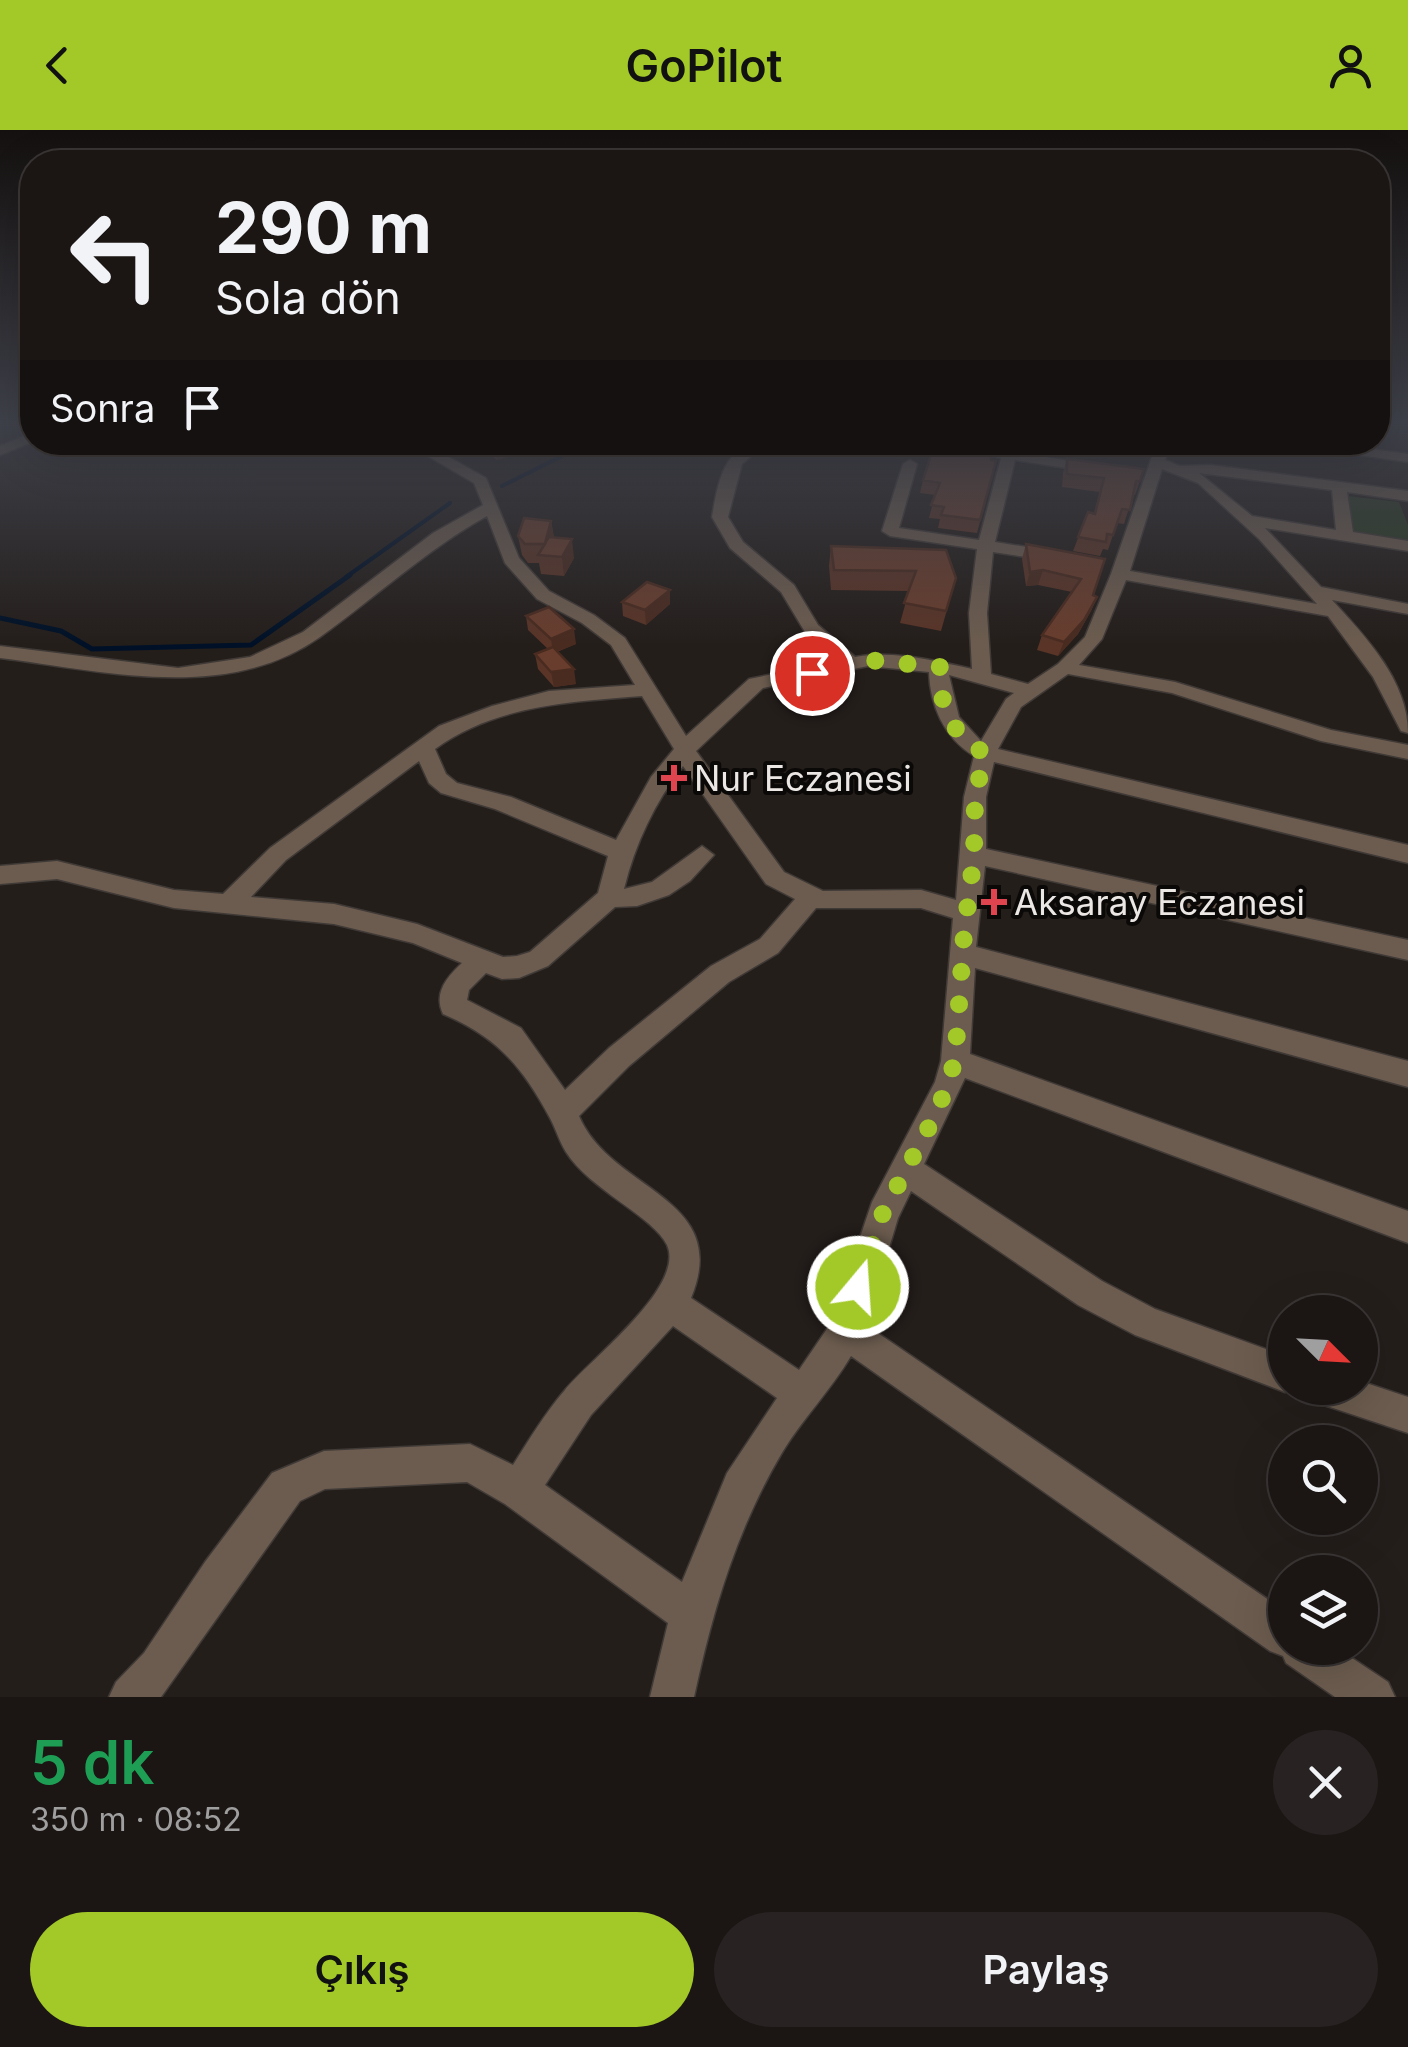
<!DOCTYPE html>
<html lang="tr">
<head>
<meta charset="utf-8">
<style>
	:root { --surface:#1b1614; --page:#282322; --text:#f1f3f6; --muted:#a09fa0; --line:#393534; --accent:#a2c927 }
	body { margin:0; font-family:Inter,sans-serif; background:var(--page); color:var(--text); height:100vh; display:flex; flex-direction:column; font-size:38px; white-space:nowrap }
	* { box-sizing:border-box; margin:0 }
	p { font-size:32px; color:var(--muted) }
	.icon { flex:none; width:55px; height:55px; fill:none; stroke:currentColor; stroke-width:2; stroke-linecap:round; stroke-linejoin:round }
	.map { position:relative; height:1567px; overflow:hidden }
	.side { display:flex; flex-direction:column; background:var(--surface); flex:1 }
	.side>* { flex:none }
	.top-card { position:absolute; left:20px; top:20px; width:1370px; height:305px; border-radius:40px; box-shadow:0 10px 40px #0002,0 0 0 2px var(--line); background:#1b1614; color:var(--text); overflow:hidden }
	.needle { width:65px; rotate:114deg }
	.controls { position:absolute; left:1268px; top:1165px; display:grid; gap:20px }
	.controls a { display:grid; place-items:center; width:110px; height:110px; border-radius:50%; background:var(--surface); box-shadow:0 10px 40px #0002,0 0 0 2px var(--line); font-size:50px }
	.pin { position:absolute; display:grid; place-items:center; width:85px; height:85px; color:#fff; margin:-42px; border:5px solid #fff; border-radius:50%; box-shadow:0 2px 10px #0007 }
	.me { position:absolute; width:110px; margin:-55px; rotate:18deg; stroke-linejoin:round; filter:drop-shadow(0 0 8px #0008) }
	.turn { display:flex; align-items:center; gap:35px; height:210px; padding:0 30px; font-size:45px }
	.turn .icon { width:130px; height:130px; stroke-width:2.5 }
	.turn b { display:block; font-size:70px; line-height:85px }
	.then { display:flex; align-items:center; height:95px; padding:0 30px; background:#0003; gap:20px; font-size:38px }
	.round { display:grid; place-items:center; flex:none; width:105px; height:105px; border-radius:52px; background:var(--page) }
	.overview { display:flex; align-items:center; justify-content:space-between; height:170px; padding:0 30px }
	h1 { font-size:60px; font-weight:600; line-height:75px; color:#1e9e55 }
	.primary-button { display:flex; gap:20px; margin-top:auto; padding:20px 30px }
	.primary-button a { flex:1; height:115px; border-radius:60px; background:var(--accent); color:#111; font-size:40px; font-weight:600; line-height:115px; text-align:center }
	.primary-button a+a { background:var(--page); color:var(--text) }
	header { display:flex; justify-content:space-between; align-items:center; height:130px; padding:0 30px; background:var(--accent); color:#111; font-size:45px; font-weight:600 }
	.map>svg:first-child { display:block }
	.green { fill:#2a3a23 }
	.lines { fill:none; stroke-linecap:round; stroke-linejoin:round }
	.stream-far1 { stroke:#001127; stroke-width:4 }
	.stream { stroke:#001127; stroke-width:5 }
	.minor-casing { stroke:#403a37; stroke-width:3 }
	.minor { fill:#6c5c4f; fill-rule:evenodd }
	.wall { fill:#593427 }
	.shaded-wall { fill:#492b20 }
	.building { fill:#683d2d; stroke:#492b20; stroke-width:2.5 }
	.route { stroke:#a2c927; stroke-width:18; stroke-dasharray:0 32.4 }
	.health-dot { fill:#e0444e; stroke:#0b0808; stroke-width:4 }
	.labels { text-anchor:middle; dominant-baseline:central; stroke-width:8; stroke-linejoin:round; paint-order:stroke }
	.poi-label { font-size:35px; fill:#ebe7e5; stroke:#0b0808; text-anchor:start }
</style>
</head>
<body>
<header><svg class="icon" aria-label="back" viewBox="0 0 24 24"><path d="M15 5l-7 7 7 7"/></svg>GoPilot<svg class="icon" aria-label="person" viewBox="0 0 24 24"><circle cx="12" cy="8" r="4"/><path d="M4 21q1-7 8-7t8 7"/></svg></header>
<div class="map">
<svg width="1408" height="1567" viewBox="0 0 1408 1567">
	<rect width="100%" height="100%" fill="#241e1b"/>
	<path class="green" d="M1348 366 1399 372 1408 395V412L1352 403Z"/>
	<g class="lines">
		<path class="stream-far1" d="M502 356 590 312
			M346 447 450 373"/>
		<path class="stream" d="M0 488 61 501 92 519 251 515 350 445"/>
		<g class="minor-casing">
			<path id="minor" d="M32 303V312L0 325V316Z
				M404 312H422L486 348 519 428 549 461 594 485 625 508 686 606 749 549 837 531 805 502 781 462 730 418 712 387C718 352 724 312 767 312L742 334 728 387 743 412 794 455 818 495 855 527C892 520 936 531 972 539L969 483 977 419 890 406 882 401 903 334 910 330 917 334 899 398 979 410 1001 328 906 312H948L1103 336V342L1098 343 1015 330 995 412 1058 422 1066 427 1058 432 993 422 987 483 991 544 1028 554 1058 534 1085 507 1111 444 1157 312H1171L1165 330 1180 336 1211 335 1408 361V371L1347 362 1353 402 1408 411V421L1265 398 1321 457 1408 474V484L1332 470C1366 507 1408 551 1408 603L1401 601 1373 547 1328 486 1126 450 1102 509 1079 535 1175 552 1331 600 1408 615V629L1321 611 1172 563 1068 544 1021 577 998 619 1408 715V733L994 632 986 667V719L1408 810V830L985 736 976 817 1408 931V957L975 838 970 924 1408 1081V1113L965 948 924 1034 1102 1151 1155 1179 1285 1226V1258H1296L1285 1262 1135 1205 1078 1175 911 1061 898 1088 866 1195 1285 1481V1518H1337L1388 1552 1395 1567H1335L1286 1533 1283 1526 1270 1521 851 1226C831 1260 803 1288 783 1321 737 1398 713 1479 694 1567H650L668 1493 505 1374 467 1352 325 1359 300 1371 161 1567H109L116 1552 144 1523 205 1432 272 1343 324 1321 470 1314 513 1335C529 1310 545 1283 565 1260 589 1230 686 1157 667 1115 654 1087 589 1059 566 1022 559 1011 556 999 550 988 522 936 497 907 443 884 433 863 447 847 462 833L413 813 334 794 174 778 57 749 0 754V736L57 731 174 760 223 764 270 718 439 596 492 576 549 561 635 555 611 515 582 493 537 469 505 433 487 386C426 420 376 467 320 507 227 573 104 541 0 528V516L178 538 250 527 303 502 433 403 483 375 474 353ZM1162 339 1198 353 1259 409 1317 474 1130 441ZM1199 343 1332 360 1336 400 1252 386ZM868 536 929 542C930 575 944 608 974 626L964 667 956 770 921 760 823 761 784 742 696 621 763 558ZM949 545 1014 563 1006 569 981 611 959 587ZM642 566 674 619 651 647 616 710 511 667 457 653 446 644 435 619C495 575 570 572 642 566ZM419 631 429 653 441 663 495 679 608 726 598 763 530 822 517 826 503 827 417 794 334 774 251 767 286 730ZM683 636 766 754 795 769 760 809 711 836 609 918 565 960 521 898 467 870 469 860 486 843 502 849 519 848 548 836 615 777 637 776 669 765 690 751 714 725 702 716 652 752 624 759C635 714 655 672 683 636ZM816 778H921L953 788 941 931 935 952 872 1072 831 1193 799 1240 691 1168C733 1066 611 1062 579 986L629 936 729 852 778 823ZM673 1196 777 1268 727 1343 682 1452 545 1355 591 1285Z
				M1271 312H1316L1408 324V332Z
				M1360 1251 1408 1267V1303L1312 1271 1307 1258H1360Z"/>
		</g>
		<use href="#minor" class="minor"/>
	</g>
	<path class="wall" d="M474 312H518L520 323 497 330Z
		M971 316 991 330 996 331 977 403 938 398 940 389 929 388 935 365 920 363 923 350 969 325Z
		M1067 329 1144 339 1135 365H1133L1124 394 1117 393 1108 420 1103 419 1100 426 1073 421 1088 382 1094 383 1100 362 1062 357 1063 343Z
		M551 391 554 407 574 428 564 446 541 444 539 433H528L522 425 518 406Z
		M1026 414 1105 429 1093 465 1097 467 1091 481 1078 504 1058 526 1037 520 1042 505 1072 462 1038 455 1026 456 1022 429Z
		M831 416 956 448 941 501 900 493 909 461 831 460 829 436Z
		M622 472 670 474 646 495 623 486Z
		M526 486 576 514 557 522 576 554 554 557 538 539 535 524 548 519 528 500Z"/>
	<path class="shaded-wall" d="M509 312H518L520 323 497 330 494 317Z
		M551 391 554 410 545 413Z
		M572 409 574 428 564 446 562 427Z
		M1043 440 1038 455 1026 456 1030 442Z
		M670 460V474L646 495 645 480Z
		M1097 467 1091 481 1078 504 1058 526 1064 512Z
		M574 499 576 514 553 523 551 509Z
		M574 539 576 554 554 557 551 542Z"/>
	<path class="building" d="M489 312H509L494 317Z
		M971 316 990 318 991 330 996 331 980 390 941 385 944 377 931 375 940 353 923 350 931 325H971Z
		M1067 329 1144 339 1140 351H1136L1130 380 1122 379 1113 405 1107 404 1106 412 1078 407 1088 382 1095 384 1104 348 1067 344Z
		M524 388 551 391 545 413 549 407 572 409 562 427 538 425 545 414H525L518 406Z
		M1026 414 1105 429 1093 465 1097 467 1084 490 1064 512 1042 505 1081 449 1043 440 1030 442Z
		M831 416 946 420 956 448 946 481 904 473 916 441 834 440Z
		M647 452 670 460 645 480 622 472Z
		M549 477 574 499 551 509 526 486Z
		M553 517 574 539 551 542 535 524Z"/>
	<linearGradient id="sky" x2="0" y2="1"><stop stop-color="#14100f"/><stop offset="0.57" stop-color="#3f414a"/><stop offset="1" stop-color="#3f414a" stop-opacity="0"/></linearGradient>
	<rect width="1408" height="514" fill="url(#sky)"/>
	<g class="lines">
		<path class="route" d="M812 543 868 530 940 537C938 573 952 607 985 623L975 667 974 726 964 804 955 931 938 980 883 1083 858 1157"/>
	</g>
	<g class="health-dot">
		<path d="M669 633h10v10h10v10h-10v10h-10v-10h-10v-10h10z"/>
		<path d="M989 757h10v10h10v10h-10v10h-10v-10h-10v-10h10z"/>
	</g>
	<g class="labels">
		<g class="poi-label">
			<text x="694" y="648">Nur Eczanesi</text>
			<text x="1014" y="772">Aksaray Eczanesi</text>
		</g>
	</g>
</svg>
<div class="controls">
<a><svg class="needle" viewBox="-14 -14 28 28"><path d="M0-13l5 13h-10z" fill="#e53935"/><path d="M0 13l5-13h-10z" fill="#a09fa0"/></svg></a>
<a><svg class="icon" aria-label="search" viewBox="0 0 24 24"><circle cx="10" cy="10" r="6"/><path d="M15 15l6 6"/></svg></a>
<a><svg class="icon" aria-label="layers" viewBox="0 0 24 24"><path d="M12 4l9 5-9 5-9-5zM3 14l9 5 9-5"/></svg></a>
</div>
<div class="pin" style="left:812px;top:543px;background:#d93025"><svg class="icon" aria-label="arrive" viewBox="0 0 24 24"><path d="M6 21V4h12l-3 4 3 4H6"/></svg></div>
<svg class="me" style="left:858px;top:1157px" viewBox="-20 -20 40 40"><circle r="17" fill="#a2c927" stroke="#fff" stroke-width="3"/><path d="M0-11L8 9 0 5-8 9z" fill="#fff"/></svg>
<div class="top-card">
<div class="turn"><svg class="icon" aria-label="left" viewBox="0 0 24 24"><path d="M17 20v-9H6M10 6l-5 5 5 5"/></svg><div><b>290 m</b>Sola dön</div></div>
<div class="then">Sonra<svg class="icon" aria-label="arrive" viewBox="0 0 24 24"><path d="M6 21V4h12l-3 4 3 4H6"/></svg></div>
</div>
</div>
<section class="side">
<div class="overview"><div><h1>5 dk</h1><p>350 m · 08:52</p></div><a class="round"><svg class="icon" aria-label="close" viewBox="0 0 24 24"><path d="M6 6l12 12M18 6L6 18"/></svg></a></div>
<div class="primary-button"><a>Çıkış</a><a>Paylaş</a></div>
</section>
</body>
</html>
